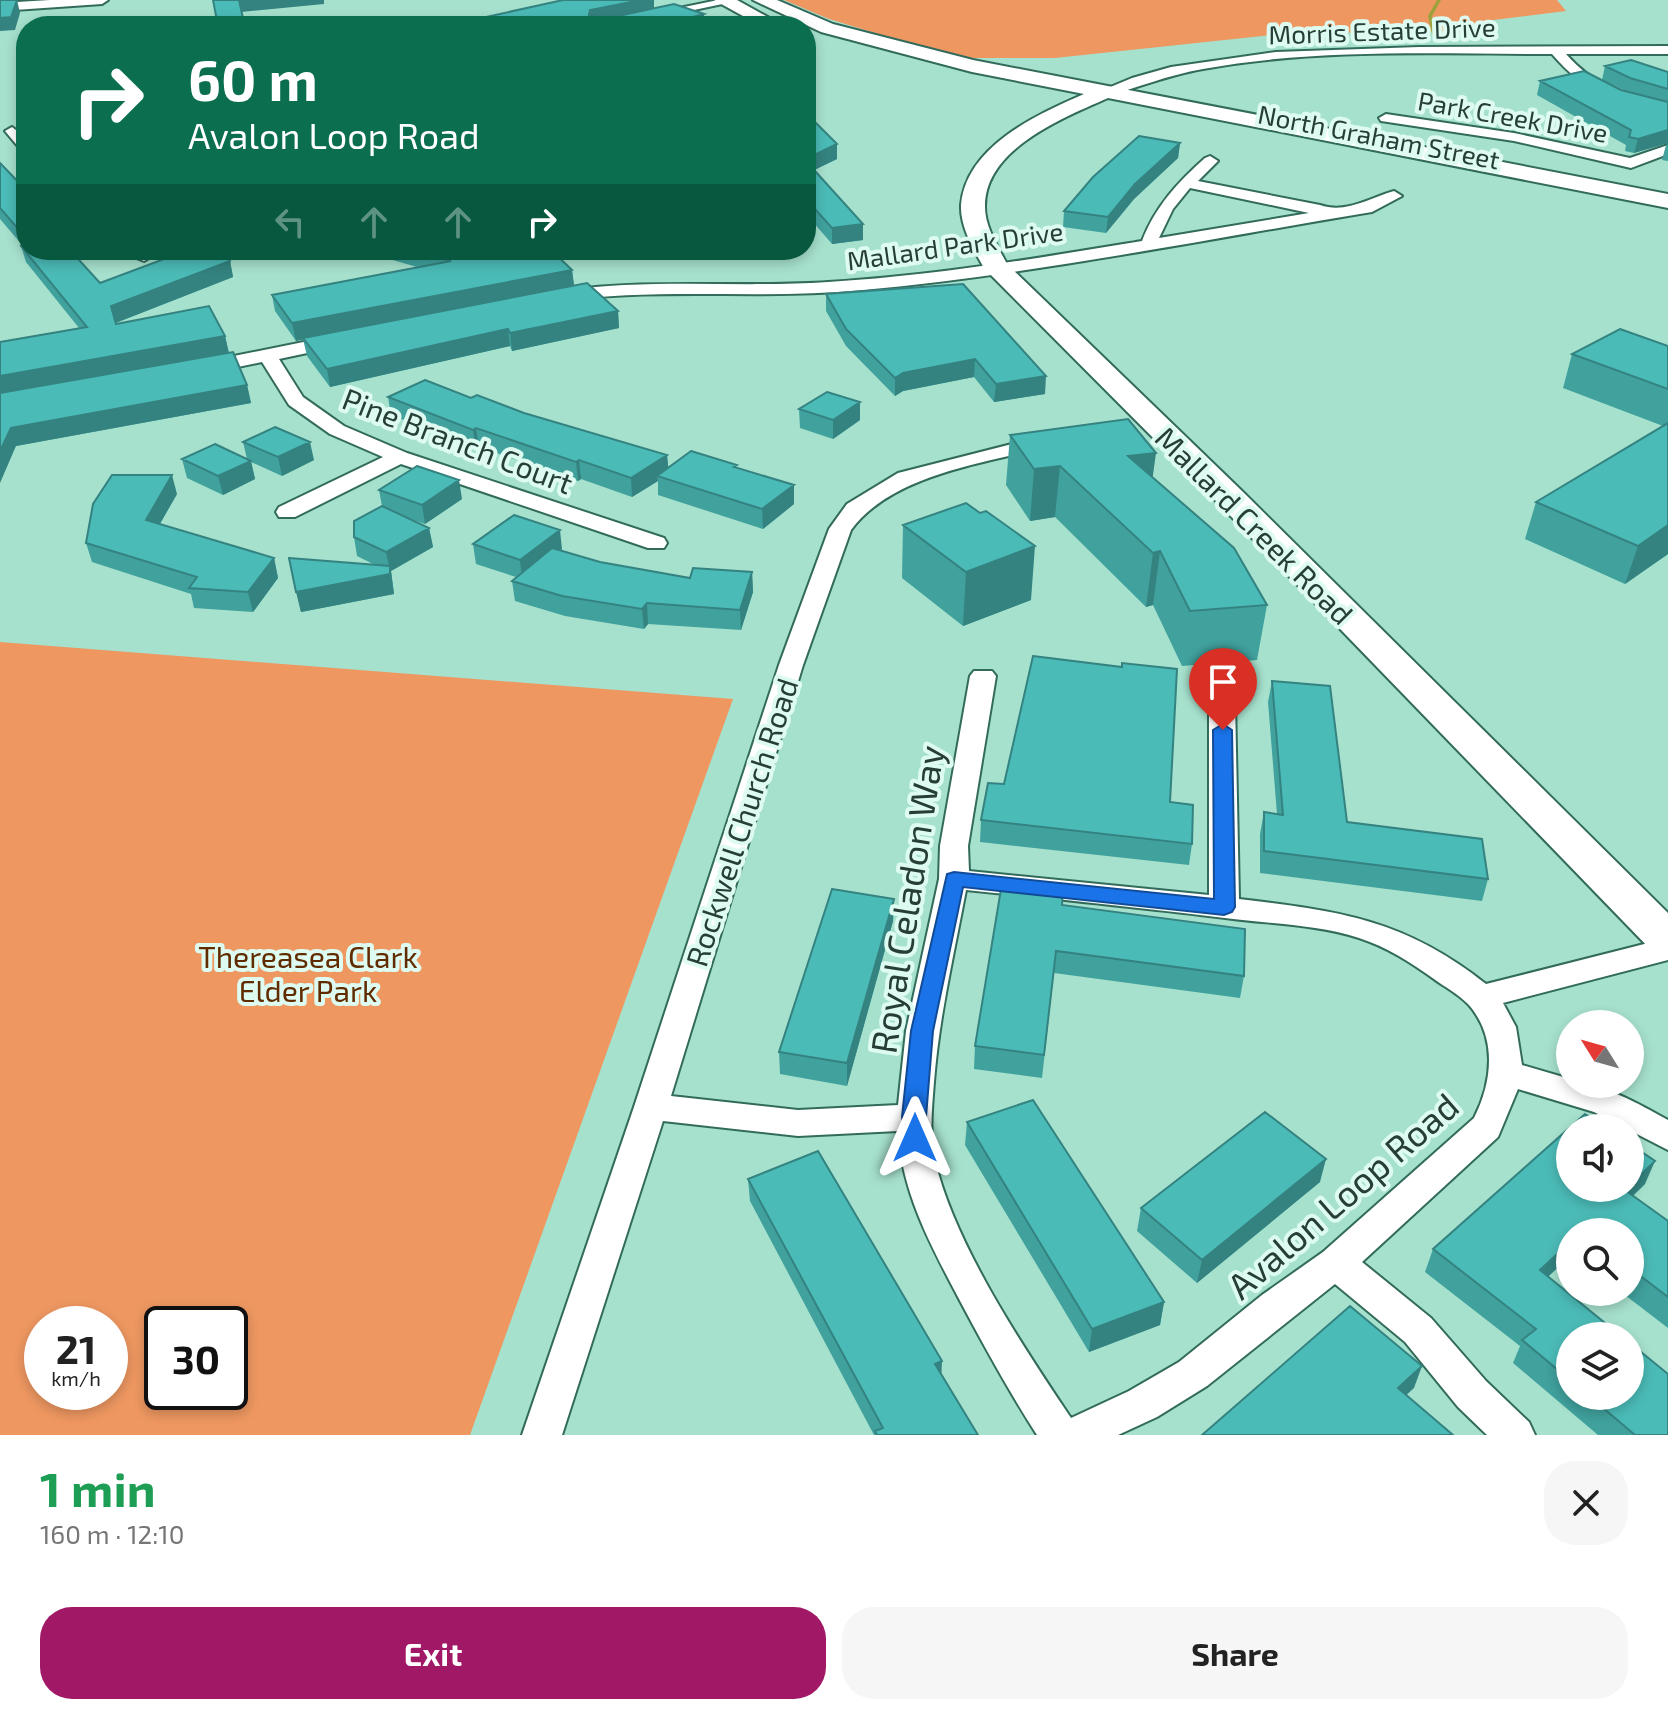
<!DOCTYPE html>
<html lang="en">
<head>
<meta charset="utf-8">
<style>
	:root { --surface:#fff; --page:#f6f6f6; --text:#222; --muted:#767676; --accent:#a01866 }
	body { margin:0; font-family:"Exo 2",sans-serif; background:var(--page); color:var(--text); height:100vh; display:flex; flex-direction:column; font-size:30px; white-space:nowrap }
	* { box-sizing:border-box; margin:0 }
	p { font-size:26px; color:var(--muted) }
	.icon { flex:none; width:44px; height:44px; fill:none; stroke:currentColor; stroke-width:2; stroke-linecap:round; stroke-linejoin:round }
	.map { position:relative; height:1435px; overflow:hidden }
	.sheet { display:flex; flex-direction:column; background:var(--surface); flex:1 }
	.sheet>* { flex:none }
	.hud { position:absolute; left:16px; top:16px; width:800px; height:244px; border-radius:32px; box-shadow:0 4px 12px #0003; background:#0b6e4f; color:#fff; overflow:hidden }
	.needle { width:52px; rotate:307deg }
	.controls { position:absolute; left:1556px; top:1010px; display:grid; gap:16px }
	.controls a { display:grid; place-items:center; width:88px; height:88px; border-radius:50%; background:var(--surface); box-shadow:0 4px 12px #0003; font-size:40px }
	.speed { position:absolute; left:24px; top:1306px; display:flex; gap:16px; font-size:40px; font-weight:700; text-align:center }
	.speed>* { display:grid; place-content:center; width:104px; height:104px; border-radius:50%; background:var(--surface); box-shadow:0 4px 12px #0003; line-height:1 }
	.speed small { font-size:20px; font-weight:400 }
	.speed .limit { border:4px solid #111; border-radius:12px; background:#fff; color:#111 }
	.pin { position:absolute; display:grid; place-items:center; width:68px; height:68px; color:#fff; margin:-82px -34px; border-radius:50% 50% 50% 0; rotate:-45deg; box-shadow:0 0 8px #0007 }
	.pin .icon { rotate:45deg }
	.me { position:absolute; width:88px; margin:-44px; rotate:0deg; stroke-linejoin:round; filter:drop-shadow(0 0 6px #0008) }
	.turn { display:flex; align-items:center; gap:28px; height:168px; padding:0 40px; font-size:36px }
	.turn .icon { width:104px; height:104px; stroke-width:2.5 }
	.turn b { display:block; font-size:56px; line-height:68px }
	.lanes { display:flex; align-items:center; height:76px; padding:0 40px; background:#0003; justify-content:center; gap:40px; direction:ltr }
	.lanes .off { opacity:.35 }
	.round { display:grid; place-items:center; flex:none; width:84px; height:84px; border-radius:32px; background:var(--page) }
	.overview { display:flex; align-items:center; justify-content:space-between; height:136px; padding:0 40px }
	h1 { font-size:48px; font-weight:700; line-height:60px; color:#1e9e55 }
	.primary-button { display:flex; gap:16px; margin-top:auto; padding:16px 40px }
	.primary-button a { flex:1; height:92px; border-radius:32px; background:var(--accent); color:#fff; font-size:32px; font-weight:700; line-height:92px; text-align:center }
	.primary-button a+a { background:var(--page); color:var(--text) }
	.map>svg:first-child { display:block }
	.green { fill:#ee9761; fill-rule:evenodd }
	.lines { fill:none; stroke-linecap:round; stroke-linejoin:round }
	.stream { fill:#9da23a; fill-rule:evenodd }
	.minor-casing { stroke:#326b5b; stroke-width:4 }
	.secondary-casing { stroke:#326b5b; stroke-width:4 }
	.minor { fill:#fff; fill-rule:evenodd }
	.secondary { fill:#fff; fill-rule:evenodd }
	.wall { fill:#40a19d }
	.shaded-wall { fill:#348380 }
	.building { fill:#4bbbb7; stroke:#348380; stroke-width:2 }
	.route { fill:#1a73e8; stroke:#114b97; stroke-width:2 }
	.labels { text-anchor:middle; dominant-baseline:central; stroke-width:8; stroke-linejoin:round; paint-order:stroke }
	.far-street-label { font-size:26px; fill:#263e37; stroke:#ddfbf0 }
	.street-label { font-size:30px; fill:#263e37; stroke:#ddfbf0 }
	.park-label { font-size:30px; fill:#612b00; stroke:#ddfbf0 }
	.near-street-label { font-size:36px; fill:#263e37; stroke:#ddfbf0 }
</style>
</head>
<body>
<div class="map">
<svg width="1668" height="1435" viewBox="0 0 1668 1435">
	<rect width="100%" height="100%" fill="#a6e1cd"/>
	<path class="green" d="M784 0H1557L1566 11 1485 21 1476 34 1435 31 1281 34 1055 58H957L829 19Z
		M0 642 733 699 470 1435H0ZM42 1324H110V1392H42ZM162 1324H230V1392H162Z"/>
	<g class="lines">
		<path class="stream" d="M1437 0H1441L1432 16 1436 34 1434 35 1432 34 1428 16Z"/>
		<g class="minor-casing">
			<path id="minor" d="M50 0H108L102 4 0 11V3Z
				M718 0 732 2 618 26H592Z
				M1668 46V54H1566C1594 86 1627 97 1668 107V115C1617 103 1587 95 1552 54 1437 54 1317 48 1203 69 1168 75 1137 88 1103 97L1096 93 1132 78 1171 67 1276 52 1419 47Z
				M1386 114 1514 133 1630 158 1668 145V154L1631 168 1514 141 1381 121 1379 118Z
				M12 127 26 138V151L21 150 5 131Z
				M1210 156 1218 161 1198 181 1320 205C1346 214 1369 198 1394 191L1402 196 1372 212C1203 240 1034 274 863 290 762 300 662 287 561 301L552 296 561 291C650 278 739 288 828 282 933 276 1038 258 1142 241 1155 207 1178 182 1205 158ZM1190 188 1309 213 1159 238 1173 209Z
				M117 250H142L152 256 144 261Z
				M338 335 347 341 345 345 279 359 303 397 344 426 407 453 664 538 667 543 664 548H648L401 464 295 517H279L276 512 279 507 383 457 330 434 289 405 262 362 204 374 194 368 204 362Z
				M1043 436 1050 438 1053 442 1050 446C987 463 892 474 851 530L803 665 671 1096 798 1110 898 1105 906 1031 939 879 940 846 970 676 974 671H992L996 676 968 846 969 871 1209 895V700L1213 695H1231L1235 700 1239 899C1339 911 1404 919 1486 984L1668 938V960L1503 1003 1516 1027 1522 1065 1570 1079V1084C1607 1084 1636 1103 1668 1120V1150L1594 1112 1518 1089 1498 1137 1362 1262 1431 1318 1486 1381 1529 1422 1535 1435H1487L1458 1407 1405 1342 1335 1284 1207 1386 1157 1417 1118 1435H1037C1008 1390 983 1344 958 1297 930 1244 902 1192 898 1131L798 1136 663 1121 562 1435H522L634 1107 779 665 829 529 847 504 898 473ZM966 890C1055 899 1144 908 1233 919 1274 924 1319 925 1359 938 1387 947 1410 962 1434 979 1445 987 1458 994 1468 1004 1497 1036 1493 1081 1474 1118L1323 1252 1262 1295 1179 1362 1129 1391 1071 1418C1022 1345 955 1245 935 1161 929 1135 932 1108 934 1082 939 1017 954 954 966 890Z"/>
		</g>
		<g class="secondary-casing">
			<path id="secondary" d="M714 0H737L784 26H761Z
				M753 0H777L833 24 973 60 1668 194V208L1108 98C1063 118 984 149 985 207 985 227 998 247 1007 264L1242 491 1668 913V956L1652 951 1220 505 984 268C974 250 960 227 961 205 966 146 1038 114 1084 94L972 72 821 32Z"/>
		</g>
		<use href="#minor" class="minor"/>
		<use href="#secondary" class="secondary"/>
	</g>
	<path class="wall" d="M1605 66 1668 72V143L1634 153 1625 151 1626 145 1537 95 1540 81 1626 91 1602 80Z
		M806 117 837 159 814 170 863 240 832 244 806 214Z
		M1180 143 1178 158 1134 199 1106 233 1063 227 1064 211Z
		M1668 144V161L1662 160 1666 145Z
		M0 163 26 190V250L100 283 230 261 233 277 116 323 225 336 229 353 247 385 251 403 16 446 0 342 79 328 26 262 21 246H23L0 219Z
		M358 250H551L572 270 574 285 618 311 619 328 512 351 510 346 330 387 307 356 303 339 296 341 275 311 272 295 417 267Z
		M963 284 1045 394 994 402 974 377 903 391 895 396 846 346 826 311V294Z
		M1668 346V554L1625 584 1525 539 1536 502 1663 426 1563 388 1572 354Z
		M388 397 524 413 667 455 668 468H737L794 504 763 529 658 495V481L632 497 581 479 578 481 479 447 476 448 391 415Z
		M860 402V420L833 439 800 428 799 409Z
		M1010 435 1153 478 1267 605 1257 660 1182 666 1153 605 1146 607 1055 517 1030 521 1006 485Z
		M243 442 314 460 282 476 251 462 255 479 223 495 187 478 182 459H247Z
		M379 490 462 499 425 524 404 517 429 528 433 547 391 571 394 594 301 612 289 558 375 565 357 556 354 537 382 506Z
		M177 494 160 524 274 558 278 578 253 612 194 608 191 594 92 562 86 543Z
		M903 525 1031 600 963 626 902 578Z
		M473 544 562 549 561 550 600 562 690 578 752 572 753 592 741 630 648 624 644 629 565 616 515 601 512 581 516 577 476 564Z
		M1272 681 1347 822 1488 879 1482 901 1260 873V834L1264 812 1277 814 1268 702Z
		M1170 802 1192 844 1189 865 980 842 981 820Z
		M894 899 893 921 847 1086 780 1074 779 1052Z
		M1062 905 1244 976 1240 998 1054 973 1042 1078 974 1069 975 1046Z
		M967 1122 1164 1302 1160 1325 1089 1352 965 1145Z
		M748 1179 941 1375 978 1435H874L750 1201Z
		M1320 1182 1197 1283 1137 1231 1141 1208Z
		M1645 1184 1633 1196 1668 1221V1328L1621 1292H1630V1232H1570V1256L1548 1277 1570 1336V1396H1630L1668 1435H1598L1513 1363 1520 1346 1425 1272 1433 1249Z"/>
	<path class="shaded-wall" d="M17 0 20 13 15 30 0 31V18Z
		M239 0H324V4L241 12Z
		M641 0H654V10L591 23 589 15 590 10Z
		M704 14V26H674V22Z
		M244 23V26H218Z
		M1668 130V143L1634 153 1638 139Z
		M1180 143 1178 158 1134 199 1106 233 1108 217 1135 184Z
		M837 144V159L806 174V159Z
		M863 224V240L832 244V228Z
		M230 261 233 277 115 323 111 306Z
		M572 270 574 286 296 341 292 323Z
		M618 311 619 328 512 351 510 333Z
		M508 329 510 346 330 387 327 369Z
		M225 336 229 354 0 395V376Z
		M975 359 974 377 903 391 895 396V378L903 373Z
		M1046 376 1045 394 994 402 996 384Z
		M247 385 251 403 16 446 0 483V451L11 428Z
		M860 402V420L833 439V420Z
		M476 428 479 447 476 448 473 430Z
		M310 442 314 460 282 476 278 457Z
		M1156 453 1149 504 1128 456Z
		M667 455 669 474 657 476 658 481 632 497 631 478Z
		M579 460 581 479 578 481 576 462Z
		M251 461 255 479 223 495 218 476Z
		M1060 466 1055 517 1030 521 1034 469Z
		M172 475 177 494 151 539 146 520Z
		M459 480 462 499 425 524 422 505Z
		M794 485V504L763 529 762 509Z
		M1668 525V554L1625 584 1638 546Z
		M429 528 433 547 391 571 394 594 301 612 296 592 390 571 386 552Z
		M560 530 562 549 522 579 520 560Z
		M1035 546 1031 600 963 626 966 572Z
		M1160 551 1153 605 1146 607 1153 553Z
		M274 558 278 578 253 612 248 592Z
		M752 572 753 592 741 630 740 610Z
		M647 603 648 624 644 629 642 609Z
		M894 899 893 921 847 1086V1063Z
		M1326 1159 1320 1182 1197 1283 1202 1260Z
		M1655 1161 1645 1184 1615 1212 1625 1190 1627 1188H1630V1185Z
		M1570 1242V1256L1530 1293 1540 1270Z
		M1164 1302 1160 1325 1089 1352 1092 1329Z
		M942 1361 941 1384 935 1364Z
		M1422 1366 1414 1388 1390 1410 1398 1388Z"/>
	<path class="building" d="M0 0H17L11 17 0 18Z
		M213 0H241H239L244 23 218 26Z
		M563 0H641L590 10 589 15 618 16 674 4 704 14 674 22 686 26H445Z
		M1631 60 1668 72V89L1630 78 1605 66Z
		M1584 71 1621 90 1668 102V130L1638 139 1629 137 1631 130 1540 81Z
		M806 117H810L837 144 806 159Z
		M1139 136 1180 143 1135 184 1108 217 1064 211 1093 177Z
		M806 161 863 224 832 228 806 199Z
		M0 163 26 190V238L0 208Z
		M26 245V250H70L100 283 188 250H226L230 261 111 306 116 324 209 306 225 336 0 376V342L87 327 21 246Z
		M413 250H551L572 270 292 323 272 295 451 261Z
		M587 283 618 311 510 333 508 329 327 369 303 338Z
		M963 284 1046 376 996 384 975 359 903 373 895 378 846 329 826 294Z
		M1620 329 1668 346V389L1572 354Z
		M233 352 247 385 11 428 0 451V393Z
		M425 380 471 398 477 395 524 413 667 455 631 478 579 460 576 462 476 428 473 430 388 397Z
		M827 392 860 402 833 420 799 409Z
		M1128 419 1156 453 1128 456 1234 548 1267 605 1190 611 1160 551 1153 553 1060 466 1034 469 1010 435Z
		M1668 423V525L1638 546 1536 502Z
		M275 427 310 442 278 457 243 442Z
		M215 444 251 461 218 476 182 459Z
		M691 451 737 465 734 467 794 485 762 509 657 476Z
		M417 466 459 480 422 505 379 490Z
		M112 475H172L146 520 274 558 248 592 189 588 197 577 86 543 93 504Z
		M966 503 980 513 986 511 1035 546 966 572 903 525Z
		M382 506 429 528 386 552 354 537V521Z
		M514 515 560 530 520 560 473 544Z
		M552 548 600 562 690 578 693 568 752 572 740 610 647 603 642 609 562 596 512 581Z
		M289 558 390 566V574L296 592Z
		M1033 656 1122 667V663L1177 669 1170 802 1193 805 1192 844 981 820 988 783 1004 784Z
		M1272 681 1330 686 1347 822 1482 839 1488 879 1264 851V812L1283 815Z
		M1002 883 1063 890 1062 905 1245 929 1244 976 1056 951 1044 1055 975 1046Z
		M832 889 894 899 847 1063 779 1052Z
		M1033 1100 1164 1302 1092 1329 967 1122Z
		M1265 1112 1326 1159 1202 1260 1141 1208Z
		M1585 1114 1606 1128H1570V1188H1627L1625 1190 1668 1221V1297L1630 1268V1232H1570V1242L1540 1270 1621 1336H1570V1380L1522 1340 1536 1329 1433 1249Z
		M1630 1144 1655 1161 1630 1185Z
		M818 1151 942 1361 935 1364 978 1435H877L875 1431 883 1428 748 1179Z
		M1350 1306 1422 1366 1398 1388 1453 1435H1202Z
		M1630 1343 1668 1374V1435H1635L1589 1396H1630Z"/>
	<path class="route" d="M1223 724 1232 730 1235 907 1232 912 1224 915 963 887 933 1031 926 1117 927 1138 924 1145 915 1148 907 1145 902 1117 911 1031 947 874 954 872 1214 899 1213 730Z"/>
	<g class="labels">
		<g class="far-street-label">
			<text transform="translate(1382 30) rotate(-2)">Morris Estate Drive</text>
			<text transform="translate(1513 116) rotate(10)">Park Creek Drive</text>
			<text transform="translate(1379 136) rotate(11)">North Graham Street</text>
			<text transform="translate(955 245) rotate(-8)">Mallard Park Drive</text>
		</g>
		<g class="street-label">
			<text transform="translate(458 440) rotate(21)">Pine Branch Court</text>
			<text transform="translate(1255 525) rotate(45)">Mallard Creek Road</text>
			<text transform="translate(741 822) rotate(-72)">Rockwell Church Road</text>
		</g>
		<g class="park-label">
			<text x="308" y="956">Thereasea Clark<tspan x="308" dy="34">Elder Park</tspan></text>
		</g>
		<g class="near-street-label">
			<text transform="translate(906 899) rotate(-81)">Royal Celadon Way</text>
			<text transform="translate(1342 1195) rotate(-41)">Avalon Loop Road</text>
		</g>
	</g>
</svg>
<div class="controls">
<a><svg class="needle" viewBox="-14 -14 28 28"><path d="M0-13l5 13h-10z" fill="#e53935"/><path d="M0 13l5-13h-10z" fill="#767676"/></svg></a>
<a><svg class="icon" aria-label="sound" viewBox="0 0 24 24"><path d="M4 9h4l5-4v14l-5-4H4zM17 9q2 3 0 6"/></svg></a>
<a><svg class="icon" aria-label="search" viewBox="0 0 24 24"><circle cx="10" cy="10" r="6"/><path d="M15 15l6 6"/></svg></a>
<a><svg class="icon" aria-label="layers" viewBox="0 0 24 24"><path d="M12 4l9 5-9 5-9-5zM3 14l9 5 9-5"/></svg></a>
</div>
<div class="speed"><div>21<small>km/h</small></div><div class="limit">30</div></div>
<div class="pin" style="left:1223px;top:730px;background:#d93025"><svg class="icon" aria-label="arrive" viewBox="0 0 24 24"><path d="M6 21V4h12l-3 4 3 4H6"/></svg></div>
<svg class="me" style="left:915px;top:1138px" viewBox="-20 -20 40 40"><path d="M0-17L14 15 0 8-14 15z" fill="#1a73e8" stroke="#fff" stroke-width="4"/></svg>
<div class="hud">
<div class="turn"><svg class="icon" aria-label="right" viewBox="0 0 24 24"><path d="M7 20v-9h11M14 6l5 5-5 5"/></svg><div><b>60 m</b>Avalon Loop Road</div></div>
<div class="lanes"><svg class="icon off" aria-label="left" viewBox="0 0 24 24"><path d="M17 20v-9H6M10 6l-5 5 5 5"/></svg><svg class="icon off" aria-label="ahead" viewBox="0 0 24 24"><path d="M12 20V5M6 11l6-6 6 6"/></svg><svg class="icon off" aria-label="ahead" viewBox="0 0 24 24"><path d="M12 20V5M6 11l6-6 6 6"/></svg><svg class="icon" aria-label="right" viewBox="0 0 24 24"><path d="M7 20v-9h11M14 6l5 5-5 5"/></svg></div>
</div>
</div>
<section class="sheet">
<div class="overview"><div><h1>1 min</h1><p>160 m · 12:10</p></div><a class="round"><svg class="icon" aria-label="close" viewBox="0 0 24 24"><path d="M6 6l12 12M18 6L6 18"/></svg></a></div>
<div class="primary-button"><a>Exit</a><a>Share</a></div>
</section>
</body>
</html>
